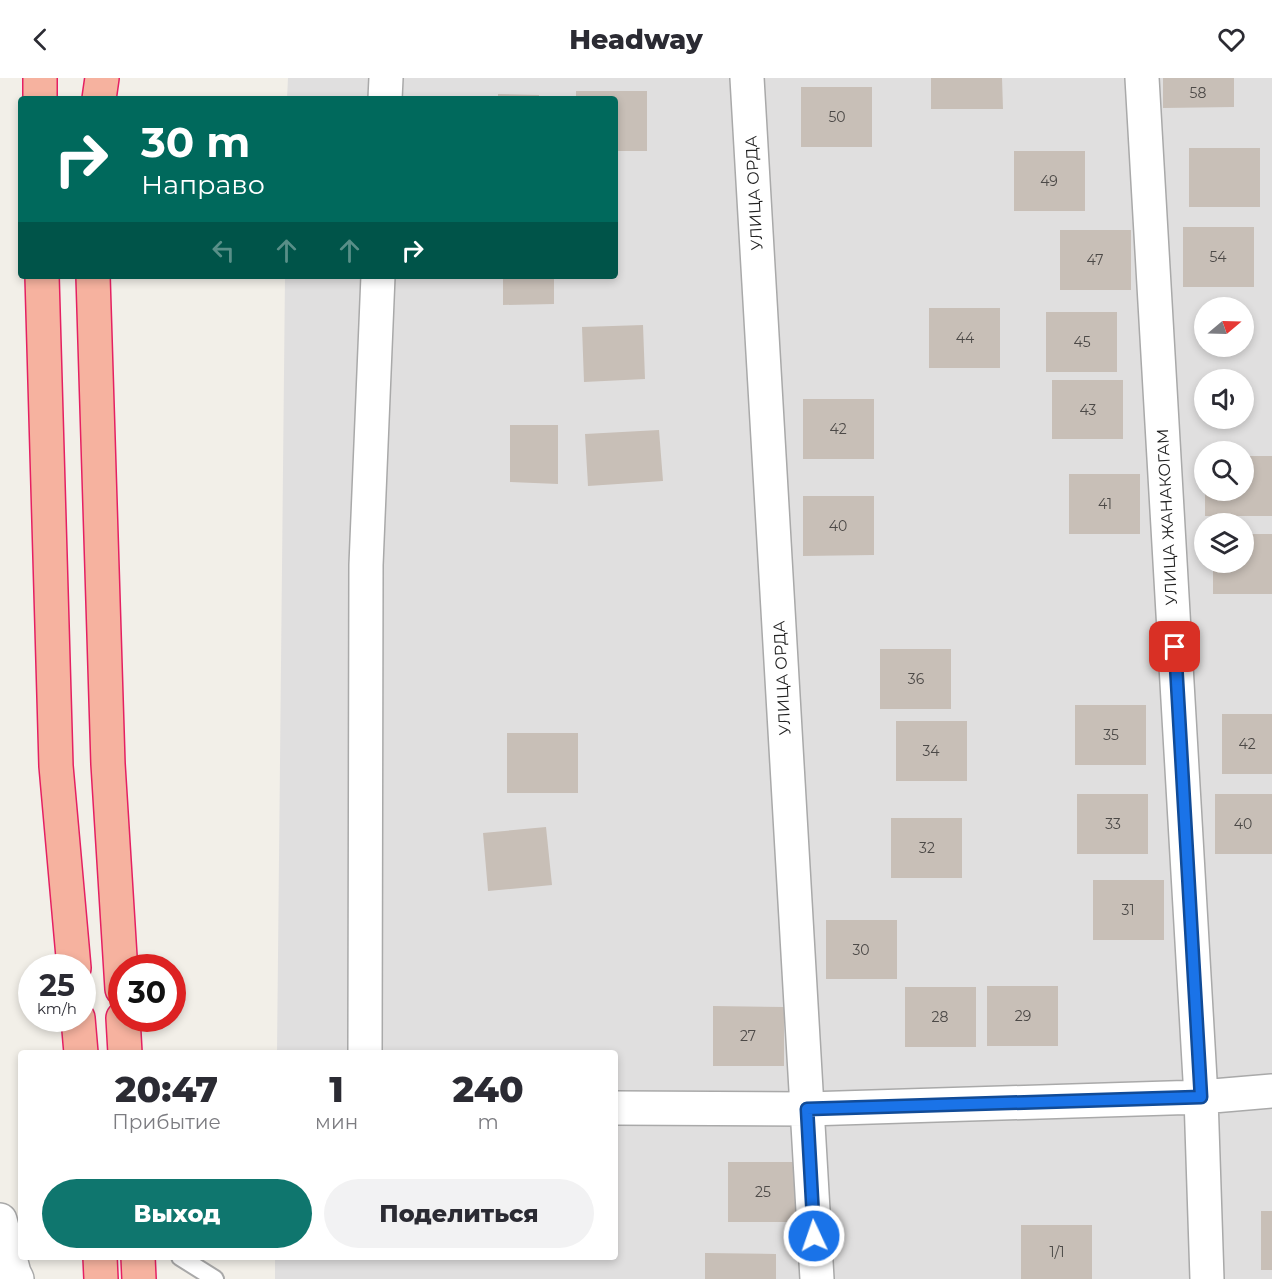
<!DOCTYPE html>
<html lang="ru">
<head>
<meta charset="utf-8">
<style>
	:root { --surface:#fff; --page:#f2f2f3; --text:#2b2b33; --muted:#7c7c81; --accent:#0f766e }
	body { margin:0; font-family:Montserrat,sans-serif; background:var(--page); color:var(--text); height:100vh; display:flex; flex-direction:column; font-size:22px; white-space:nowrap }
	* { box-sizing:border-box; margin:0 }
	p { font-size:20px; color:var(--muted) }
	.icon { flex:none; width:33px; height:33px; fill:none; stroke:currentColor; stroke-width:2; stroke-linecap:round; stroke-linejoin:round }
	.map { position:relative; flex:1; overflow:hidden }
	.side { position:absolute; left:18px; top:972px; width:600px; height:210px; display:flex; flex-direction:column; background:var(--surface); border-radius:6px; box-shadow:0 3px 9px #0003 }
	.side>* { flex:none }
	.guide { position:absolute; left:18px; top:18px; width:600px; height:183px; border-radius:6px; box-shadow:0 3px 9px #0003; background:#00695c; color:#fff; overflow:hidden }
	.needle { width:39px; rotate:71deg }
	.tools { position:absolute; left:1194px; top:219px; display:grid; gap:12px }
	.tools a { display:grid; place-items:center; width:60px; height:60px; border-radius:50%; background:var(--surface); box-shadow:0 3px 9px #0003; font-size:30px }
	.speed { position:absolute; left:18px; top:876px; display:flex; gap:12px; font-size:30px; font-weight:700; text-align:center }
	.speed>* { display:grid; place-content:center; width:78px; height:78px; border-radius:50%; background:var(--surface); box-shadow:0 3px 9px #0003; line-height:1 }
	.speed small { font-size:15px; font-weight:400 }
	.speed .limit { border:9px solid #d22; background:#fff; color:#111 }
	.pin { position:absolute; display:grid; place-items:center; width:51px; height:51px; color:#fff; margin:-26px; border-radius:12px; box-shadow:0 3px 9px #0006 }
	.me { position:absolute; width:66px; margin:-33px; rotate:357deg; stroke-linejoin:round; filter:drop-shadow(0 0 4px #0008) }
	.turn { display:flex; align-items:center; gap:21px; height:126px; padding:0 24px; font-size:27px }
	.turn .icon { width:78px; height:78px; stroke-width:2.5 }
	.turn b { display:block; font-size:42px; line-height:51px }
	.lanes { display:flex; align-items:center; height:57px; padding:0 24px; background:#0003; justify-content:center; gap:30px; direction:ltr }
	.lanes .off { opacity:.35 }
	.eta { display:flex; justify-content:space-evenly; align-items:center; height:102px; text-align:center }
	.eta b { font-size:36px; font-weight:800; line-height:42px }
	.primary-button { display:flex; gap:12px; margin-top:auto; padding:12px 24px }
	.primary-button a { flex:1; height:69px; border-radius:36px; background:var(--accent); color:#fff; font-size:24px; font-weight:800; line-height:69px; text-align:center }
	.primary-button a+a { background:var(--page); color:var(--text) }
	header { display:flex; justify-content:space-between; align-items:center; height:78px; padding:0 24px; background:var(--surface); font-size:27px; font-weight:800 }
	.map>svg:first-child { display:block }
	.residential { fill:#e0dfdf; fill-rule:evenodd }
	.building { fill:#c8bfb7 }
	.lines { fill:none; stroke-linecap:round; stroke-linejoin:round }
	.service-casing { stroke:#a9a9a9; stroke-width:20 }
	.minor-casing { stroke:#a9a9a9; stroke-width:36 }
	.trunk-casing { stroke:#e52062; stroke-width:36 }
	.service { stroke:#fff; stroke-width:16 }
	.minor { stroke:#fff; stroke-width:33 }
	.trunk { stroke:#f6b29f; stroke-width:33 }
	.route-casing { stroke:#114b97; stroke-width:15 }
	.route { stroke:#1a73e8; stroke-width:10 }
	.labels { text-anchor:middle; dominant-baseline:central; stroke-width:6; stroke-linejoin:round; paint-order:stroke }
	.number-label { font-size:14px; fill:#4c4947 }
	.street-label { font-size:16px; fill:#222; stroke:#fff }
</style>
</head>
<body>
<header><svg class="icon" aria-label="back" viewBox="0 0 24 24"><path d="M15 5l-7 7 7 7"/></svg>Headway<svg class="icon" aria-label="heart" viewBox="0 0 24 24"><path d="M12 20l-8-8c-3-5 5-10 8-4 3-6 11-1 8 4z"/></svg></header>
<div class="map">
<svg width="1272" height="1201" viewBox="0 0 1272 1201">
	<rect width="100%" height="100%" fill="#f2efe8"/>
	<path class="residential" d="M288 0H1272V1201H275V1179H615V975H277L285 198H615V21H287ZM1204 230H1244V268H1204ZM1204 302H1244V340H1204ZM1204 374H1244V412H1204ZM1204 446H1244V484H1204Z"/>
	<path class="building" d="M931 0H1002L1003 31H931Z
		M1163 0H1234V29L1163 30Z
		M801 9H872V69H801Z
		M576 13H647V73H615V21H576Z
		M498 16 539 17V21H498Z
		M1189 70H1260V129H1189Z
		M1014 73H1085V133H1014Z
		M1183 149H1254V209H1183Z
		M1060 152H1131V212H1060Z
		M503 198H554V226L503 227Z
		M929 230H1000V290H929Z
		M1046 234H1117V294H1046Z
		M643 247 645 301 584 304 582 249Z
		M1052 302H1123V361H1052Z
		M803 321H874V381H803Z
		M510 347H558V406L510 404Z
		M659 352 663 403 588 408 585 356Z
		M1244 378H1272V438H1205V412H1244Z
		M1069 396H1140V456H1069Z
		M803 418H874V477L803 478Z
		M1244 456H1272V516H1213V484H1244Z
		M880 571H951V631H880Z
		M1075 627H1146V687H1075Z
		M1222 636H1272V696H1222Z
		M896 643H967V703H896Z
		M507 655H578V715H507Z
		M1077 716H1148V776H1077Z
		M1215 716H1272V776H1215Z
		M891 740H962V800H891Z
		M546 749 552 807 488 813 483 755Z
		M1093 802H1164V862H1093Z
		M826 842H897V901H826Z
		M987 908H1058V968H987Z
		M905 909H976V969H905Z
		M713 928 784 929V988H713Z
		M728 1084H799V1144H728Z
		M1261 1133H1272V1192H1261Z
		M1021 1147H1092V1201H1021Z
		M705 1175 776 1176V1201H705Z"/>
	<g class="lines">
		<g class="service-casing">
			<path id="service" d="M180 1179 215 1201"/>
		</g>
		<g class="minor-casing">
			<path id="minor" d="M747 0 817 1201
				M1142 0 1201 1019 1207 1201
				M385 21 386 0
				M365 975 366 487 378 198
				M615 1030 807 1031 1201 1019 1272 1013
				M0 1142 14 1195 17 1201"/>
		</g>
		<g class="trunk-casing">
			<path id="trunk" d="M40 21V0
				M99 21 102 0
				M42 198 56 688 74 890
				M93 198 108 686 122 911
				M78 940 81 975
				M123 940 125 975
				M100 1179 101 1201
				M138 1179 139 1201"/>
		</g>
		<use href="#service" class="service"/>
		<use href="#minor" class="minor"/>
		<use href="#trunk" class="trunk"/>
	</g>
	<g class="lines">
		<g class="route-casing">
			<path id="route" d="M814 1158 807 1031 1201 1019 1175 569"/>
		</g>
		<use href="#route" class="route"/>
	</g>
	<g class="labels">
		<g class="number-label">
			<text x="1198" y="15">58</text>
			<text x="837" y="39">50</text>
			<text x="1049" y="103">49</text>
			<text x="1218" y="179">54</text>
			<text x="1095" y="182">47</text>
			<text x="965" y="260">44</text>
			<text x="1082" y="264">45</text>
			<text x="1088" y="332">43</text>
			<text x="838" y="351">42</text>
			<text x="1105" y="426">41</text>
			<text x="838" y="448">40</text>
			<text x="916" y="601">36</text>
			<text x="1111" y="657">35</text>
			<text x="1247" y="666">42</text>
			<text x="931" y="673">34</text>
			<text x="1113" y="746">33</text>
			<text x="1243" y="746">40</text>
			<text x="927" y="770">32</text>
			<text x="1128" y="832">31</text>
			<text x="861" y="872">30</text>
			<text x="1023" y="938">29</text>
			<text x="940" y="939">28</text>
			<text x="748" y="958">27</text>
			<text x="763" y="1114">25</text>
			<text x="1057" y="1174">1/1</text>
		</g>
		<g class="street-label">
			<text transform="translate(754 115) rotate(-93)">УЛИЦА ОРДА</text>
			<text transform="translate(1167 439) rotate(-93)">УЛИЦА ЖАНАКОГАМ</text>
			<text transform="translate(782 600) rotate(-93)">УЛИЦА ОРДА</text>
		</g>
	</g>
</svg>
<div class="tools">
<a><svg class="needle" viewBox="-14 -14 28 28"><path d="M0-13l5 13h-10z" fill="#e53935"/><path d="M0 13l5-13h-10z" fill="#7c7c81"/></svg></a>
<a><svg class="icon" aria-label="sound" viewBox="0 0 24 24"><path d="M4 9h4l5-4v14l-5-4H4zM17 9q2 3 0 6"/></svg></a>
<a><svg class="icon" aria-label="search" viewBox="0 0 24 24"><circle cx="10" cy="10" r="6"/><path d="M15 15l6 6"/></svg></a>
<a><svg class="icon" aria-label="layers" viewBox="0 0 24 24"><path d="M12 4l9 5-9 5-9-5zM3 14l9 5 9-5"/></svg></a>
</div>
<div class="speed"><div>25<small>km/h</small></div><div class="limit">30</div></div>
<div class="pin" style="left:1175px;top:569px;background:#d93025"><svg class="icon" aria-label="arrive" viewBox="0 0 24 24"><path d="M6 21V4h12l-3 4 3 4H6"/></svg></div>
<svg class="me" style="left:814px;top:1158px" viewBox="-20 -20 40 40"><circle r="17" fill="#1a73e8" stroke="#fff" stroke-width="3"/><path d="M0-11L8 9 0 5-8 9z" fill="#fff"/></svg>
<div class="guide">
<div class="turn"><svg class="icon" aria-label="right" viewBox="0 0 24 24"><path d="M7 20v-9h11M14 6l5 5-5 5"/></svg><div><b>30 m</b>Направо</div></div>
<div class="lanes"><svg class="icon off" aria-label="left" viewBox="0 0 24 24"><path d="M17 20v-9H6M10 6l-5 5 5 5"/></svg><svg class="icon off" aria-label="ahead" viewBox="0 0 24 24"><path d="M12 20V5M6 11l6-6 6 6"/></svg><svg class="icon off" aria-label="ahead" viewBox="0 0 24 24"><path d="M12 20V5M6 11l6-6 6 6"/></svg><svg class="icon" aria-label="right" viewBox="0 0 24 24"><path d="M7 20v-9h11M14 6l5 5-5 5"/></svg></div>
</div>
<section class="side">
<div class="eta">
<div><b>20:47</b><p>Прибытие</p></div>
<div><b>1</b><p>мин</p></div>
<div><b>240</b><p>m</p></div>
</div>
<div class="primary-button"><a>Выход</a><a>Поделиться</a></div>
</section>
</div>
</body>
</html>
